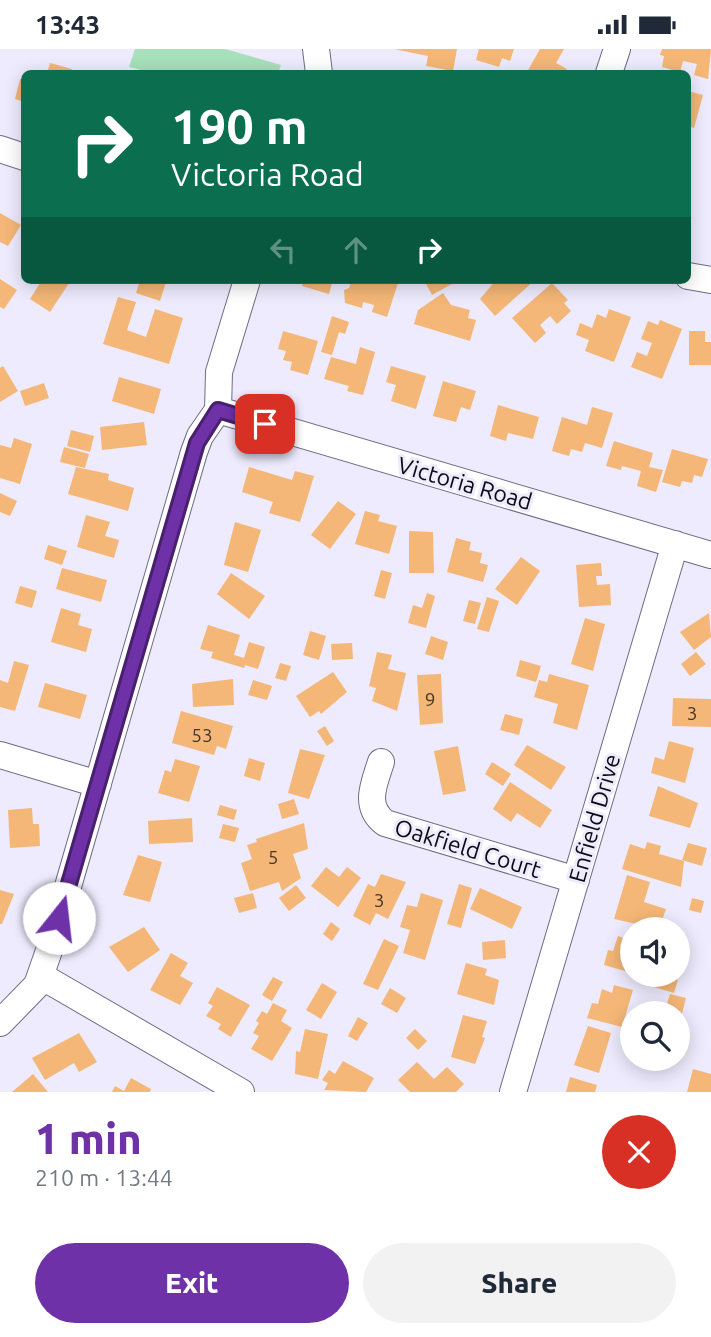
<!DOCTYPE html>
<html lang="en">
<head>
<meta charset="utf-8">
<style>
	:root { --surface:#fff; --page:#f2f2f3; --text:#1f2937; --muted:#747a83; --accent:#6e31a7 }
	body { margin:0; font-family:Ubuntu,sans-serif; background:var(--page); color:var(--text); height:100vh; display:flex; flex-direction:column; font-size:26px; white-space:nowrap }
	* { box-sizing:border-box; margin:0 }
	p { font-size:23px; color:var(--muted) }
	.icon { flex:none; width:38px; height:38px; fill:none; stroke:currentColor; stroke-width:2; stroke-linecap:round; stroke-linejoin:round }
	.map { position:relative; height:1043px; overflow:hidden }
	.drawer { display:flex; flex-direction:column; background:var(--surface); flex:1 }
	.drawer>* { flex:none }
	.hud { position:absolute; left:21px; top:21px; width:670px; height:214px; border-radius:10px; box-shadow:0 4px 18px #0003; background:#0b6e4f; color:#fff; overflow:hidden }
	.controls { position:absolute; left:620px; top:868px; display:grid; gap:14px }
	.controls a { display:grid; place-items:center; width:70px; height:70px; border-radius:50%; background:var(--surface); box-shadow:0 4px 18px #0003; font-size:35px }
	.pin { position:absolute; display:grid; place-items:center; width:60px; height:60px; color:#fff; margin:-30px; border-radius:14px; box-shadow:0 4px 10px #0006 }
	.me { position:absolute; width:77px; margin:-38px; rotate:16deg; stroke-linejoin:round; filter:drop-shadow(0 0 5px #0008) }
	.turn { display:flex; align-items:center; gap:24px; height:147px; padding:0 35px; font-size:32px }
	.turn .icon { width:91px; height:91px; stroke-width:2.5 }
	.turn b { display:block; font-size:49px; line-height:60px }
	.lanes { display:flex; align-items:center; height:66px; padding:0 35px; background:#0003; justify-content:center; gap:35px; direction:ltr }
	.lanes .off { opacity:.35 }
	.round { display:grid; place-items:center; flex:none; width:74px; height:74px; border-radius:37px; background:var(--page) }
	.headline { display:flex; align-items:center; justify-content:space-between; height:119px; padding:0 35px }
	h1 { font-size:42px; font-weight:800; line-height:52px; color:var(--accent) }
	.cta { display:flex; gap:14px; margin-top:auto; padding:14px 35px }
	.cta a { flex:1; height:80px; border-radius:42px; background:var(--accent); color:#fff; font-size:28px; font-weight:800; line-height:80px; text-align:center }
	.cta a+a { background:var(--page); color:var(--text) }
	.status { display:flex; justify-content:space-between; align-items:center; height:49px; padding:0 35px; background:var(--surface); direction:ltr }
	.status svg { height:19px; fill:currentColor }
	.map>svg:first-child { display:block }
	.green { fill:#a6e1bb }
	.building { fill:#f4b777 }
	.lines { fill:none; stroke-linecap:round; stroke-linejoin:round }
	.minor-casing { stroke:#6f6b86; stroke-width:28 }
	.minor { stroke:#fff; stroke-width:26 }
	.route-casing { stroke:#48206d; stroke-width:18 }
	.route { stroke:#6e31a7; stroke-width:12 }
	.labels { text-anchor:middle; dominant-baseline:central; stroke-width:6; stroke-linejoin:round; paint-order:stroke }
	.number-label { font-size:19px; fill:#45352c }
	.street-label { font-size:23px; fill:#0b0a13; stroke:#edebfd }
</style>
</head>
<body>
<div class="status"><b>13:43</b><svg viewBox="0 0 49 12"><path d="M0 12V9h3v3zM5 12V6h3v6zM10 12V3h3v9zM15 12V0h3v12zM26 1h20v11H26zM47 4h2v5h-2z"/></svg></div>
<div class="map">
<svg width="711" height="1043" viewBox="0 0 711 1043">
	<rect width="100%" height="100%" fill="#edebfd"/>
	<path class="green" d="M135 0H225L281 16 278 24H154L129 18Z"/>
	<path class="building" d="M394 0H457L453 22 426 17 428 7Z
		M479 0H514L510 12 502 9 499 18 476 11Z
		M540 0H564L556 14 567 20 564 24 527 23Z
		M662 0H711L708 30 694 26 697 15 683 12 680 23 662 18 664 7 660 6Z
		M50 14 72 20 71 24H47Z
		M20 30 24 31V53L15 50Z
		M688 42 703 46 694 79 688 77Z
		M0 164 21 176 8 197 0 193Z
		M0 230 17 241 4 260 0 258Z
		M42 231H71L50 263 30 250Z
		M140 231 166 233 160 252 136 244Z
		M304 231H333L329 245 302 237Z
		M352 231H399L387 268 372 263 374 256 363 253 362 259 345 254 344 241 349 239Z
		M424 231H459L432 246Z
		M496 231H535L495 267 480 250Z
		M552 234 568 251 564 254 571 262 557 275 550 267 540 276 546 284 535 294 512 269Z
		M443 244 451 256 470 261 468 269 476 271 470 292 414 275 418 261Z
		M118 248 136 253 127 281 146 288 155 260 183 269 169 315 103 295Z
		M609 260 631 268 614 313 585 302 589 291 576 286 580 274 592 279 597 265 606 269Z
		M332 267 349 273 345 285 339 283 332 306 321 303Z
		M660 271 682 280 662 330 631 318 637 303 647 307 652 294 641 290 648 272 658 276Z
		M283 282 318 292 308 326 290 321 292 313 283 311 286 302 278 300Z
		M689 282H705V293H711V316H689Z
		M360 298 375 303 363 346 347 342 349 337 324 330 331 308 356 315Z
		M3 317 18 342 0 353V319Z
		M391 317 426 327 416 360 391 352 396 336 386 333Z
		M119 328 161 340 154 365 112 352Z
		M443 332 476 342 470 361 461 358 456 373 433 367Z
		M44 334 49 349 25 357 20 342Z
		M498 356 539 368 533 390 508 384 506 392 490 387Z
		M592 358 613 364 602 399 585 394 582 403 571 400 569 407 552 402 562 368 587 376Z
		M144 373 147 396 102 401 100 378Z
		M71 381 94 387 90 403 67 397Z
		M14 389 32 395 20 435 0 429V396L11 399Z
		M614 392 653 404 649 418 663 421 656 443 637 437 641 422 622 417 621 421 606 417Z
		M64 398 89 405 85 419 60 413Z
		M672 400 708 410 702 428 694 426 692 434 682 432 680 438 662 433Z
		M76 418 109 425 108 431 134 439 128 462 68 445Z
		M249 418 292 431 295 422 314 427 300 473 269 464 273 453 242 443Z
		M0 444 17 452 10 467 0 463Z
		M338 452 356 465 330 500 311 486Z
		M365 462 380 466 378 472 397 477 389 505 355 495Z
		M86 466 110 473 105 487 119 491 114 509 77 498Z
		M235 473 261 481 248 523 224 516Z
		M409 482 433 483 434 524H409Z
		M456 489 471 493 469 501 482 504 480 514 488 516 483 533 447 523Z
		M48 496 67 502 62 516 44 510Z
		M521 508 540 522 517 556 495 540Z
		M601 514 602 527H596L597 536 610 535 611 556 579 558 576 516Z
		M62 519 107 531 101 553 56 540Z
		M381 521 392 524 385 550 374 547Z
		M231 524 265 547 249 570 217 545Z
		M20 537 37 542 32 559 15 554Z
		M427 544 435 547 426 579 408 574 413 556 422 559Z
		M487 548 499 552 489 583 477 580Z
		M469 551 481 554 475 575 463 572Z
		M61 559 81 565 78 576 92 580 86 603 51 593Z
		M709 564 711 588 694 601 680 583Z
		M585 569 605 575 593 622 571 615Z
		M208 576 240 586 234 606 244 609 249 593 265 598 258 620 245 616 244 619 211 609 213 603 200 600Z
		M310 582 326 587 319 611 303 606Z
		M431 587 448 593 443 611 425 605Z
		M352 594 353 610 332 611 331 595Z
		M377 603 392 606 388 620 406 624 397 662 372 652 376 639 369 637Z
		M696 603 706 615 690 627 681 615Z
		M520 611 541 617 536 633 516 627Z
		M14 612 29 616 15 662 0 658V631L8 634Z
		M280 614 291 617 286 632 275 629Z
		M333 623 347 643 321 665 319 662 310 668 296 647Z
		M441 625 443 674 420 676 417 626Z
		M549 625 589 636 577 681 553 674 558 655 534 648 539 631 547 633Z
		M233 630 234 656 193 658 192 635Z
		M253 631 272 637 267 651 248 646Z
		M45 634 87 646 80 670 38 658Z
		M673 649 711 650V678L672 677Z
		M181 662 233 677 226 700 217 697 214 706 172 694Z
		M505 665 523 670 519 686 500 681Z
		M325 677 334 692 327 697 317 682Z
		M669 692 694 699 685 734 651 724 655 708 664 711Z
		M527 696 566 718 551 741 514 716Z
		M458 697 466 742 443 746 434 702Z
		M300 700 325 706 309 750 288 744Z
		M249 709 265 714 260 732 244 727Z
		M175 710 200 717 189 753 158 744 165 721 171 723Z
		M492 713 511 725 503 737 485 725Z
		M510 733 552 761 540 779 517 764 511 773 493 760Z
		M658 737 698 754 690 779 649 767Z
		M294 750 299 765 282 770 278 755Z
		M220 756 237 761 234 771 217 766Z
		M32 759 33 775H39L40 797 10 799 8 761Z
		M192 769 193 793 149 795 148 772Z
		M304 774 308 800 293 805 301 829 282 842 279 833 250 842 241 814 252 810 247 796 257 793 256 790Z
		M223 775 239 779 235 793 219 789Z
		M647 793 661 797 659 805 684 812 681 838 622 820 630 795 645 800Z
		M688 794 707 799 702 817 682 811Z
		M138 806 162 813 150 853 123 846Z
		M326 818 339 828 347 818 361 829 338 858 311 837Z
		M381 825 406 833 388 870 376 864 370 876 353 867 368 835 375 838Z
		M627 826 650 833 644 853 666 860 659 880 614 870Z
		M459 835 472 839 461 879 447 875Z
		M296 836 306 849 289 862 279 849Z
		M480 839 522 858 512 880 470 860Z
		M0 841 14 845 2 875H0Z
		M253 844 257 859 239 864 234 849Z
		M421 844 443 851 425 911 403 904 410 881 400 878 407 856 417 858Z
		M692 849 704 852 701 864 689 861Z
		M331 873 340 880 332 892 323 885Z
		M144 878 160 901 128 923 109 898Z
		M629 882 632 883V924L604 916 608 901 613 902 618 887 626 890Z
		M384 890 399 897 378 941 363 935Z
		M505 891 506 909 483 911 482 893Z
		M171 904 188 914 180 927 193 934 180 956 150 941Z
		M466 914 487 920 485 926 499 931 494 956 457 945Z
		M659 926 678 931 674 944 654 938Z
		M273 928 283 933 272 952 262 946Z
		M322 934 337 943 321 970 306 961Z
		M614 936 633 941 622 978 587 969 592 954 598 955 602 940 612 944Z
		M217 938 250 956 231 988 218 980 221 975 206 967 213 957 208 954Z
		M390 939 406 949 397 964 381 955Z
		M670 945 686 949 681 968 677 964H664Z
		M273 954 287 961 281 972 292 979 272 1012 251 1000 259 987 253 984 259 974 256 972 262 962 267 965Z
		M463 966 487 972 482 988 485 989 475 1015 451 1008Z
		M358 968 368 974 357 992 348 987Z
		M588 977 611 984 599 1024 574 1016Z
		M305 980 328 985 318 1030 295 1025 296 1002 300 1003Z
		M415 980 427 992 418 1001 406 989Z
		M79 984 97 1013 79 1023 74 1014 45 1031 32 1009Z
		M343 1012 374 1029 366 1043 324 1041 328 1034 322 1031 329 1021 335 1025Z
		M417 1013 434 1030 447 1018 464 1035 456 1043H410L398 1031Z
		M693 1020 711 1025V1043H687Z
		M33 1025 48 1043H12Z
		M570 1028 597 1036 595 1043H566Z
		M131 1029 151 1040 150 1043H112L115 1037 124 1042Z"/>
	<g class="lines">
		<g class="minor-casing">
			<path id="minor" d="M316 0 319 24
				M609 24 617 0
				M0 100 24 108
				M688 227 711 231
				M218 361 711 506
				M0 706 98 735
				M381 713C374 735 363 757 385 774L576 831
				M41 927 241 1043
				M0 974 37 936 51 896 194 403 200 387 218 361 219 323 247 231
				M513 1043 675 495"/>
		</g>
		<use href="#minor" class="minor"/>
	</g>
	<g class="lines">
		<g class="route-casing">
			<path id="route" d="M59 869 197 394 218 361 265 375"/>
		</g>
		<use href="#route" class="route"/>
	</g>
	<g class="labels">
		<g class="number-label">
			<text x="430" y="650">9</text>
			<text x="692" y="664">3</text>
			<text x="202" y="686">53</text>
			<text x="273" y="808">5</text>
			<text x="379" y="851">3</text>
		</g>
		<g class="street-label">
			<text transform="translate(465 434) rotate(16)">Victoria Road</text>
			<text transform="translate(594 769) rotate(-74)">Enfield Drive</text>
			<text transform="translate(468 799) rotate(17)">Oakfield Court</text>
		</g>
	</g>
</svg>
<div class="controls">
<a><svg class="icon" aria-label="sound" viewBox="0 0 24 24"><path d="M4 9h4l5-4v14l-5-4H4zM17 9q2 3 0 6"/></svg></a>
<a><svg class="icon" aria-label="search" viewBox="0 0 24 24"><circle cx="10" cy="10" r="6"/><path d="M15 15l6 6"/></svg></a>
</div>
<div class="pin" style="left:265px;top:375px;background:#d93025"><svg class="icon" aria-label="arrive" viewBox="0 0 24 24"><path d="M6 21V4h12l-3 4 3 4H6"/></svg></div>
<svg class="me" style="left:59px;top:869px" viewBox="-20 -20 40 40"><circle r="19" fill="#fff"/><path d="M0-13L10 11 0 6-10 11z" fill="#6e31a7"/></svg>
<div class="hud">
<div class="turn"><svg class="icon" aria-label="right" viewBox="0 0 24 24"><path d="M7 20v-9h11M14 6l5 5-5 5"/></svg><div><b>190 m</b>Victoria Road</div></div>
<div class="lanes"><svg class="icon off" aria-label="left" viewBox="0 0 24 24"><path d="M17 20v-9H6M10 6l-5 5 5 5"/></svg><svg class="icon off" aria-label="ahead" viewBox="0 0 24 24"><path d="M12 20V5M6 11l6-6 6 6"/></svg><svg class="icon" aria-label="right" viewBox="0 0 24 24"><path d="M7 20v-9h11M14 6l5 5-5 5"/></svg></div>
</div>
</div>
<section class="drawer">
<div class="headline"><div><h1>1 min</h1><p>210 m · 13:44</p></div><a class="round" style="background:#d93025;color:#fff"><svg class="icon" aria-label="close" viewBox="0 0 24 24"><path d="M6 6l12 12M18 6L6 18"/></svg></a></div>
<div class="cta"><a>Exit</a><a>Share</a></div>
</section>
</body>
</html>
